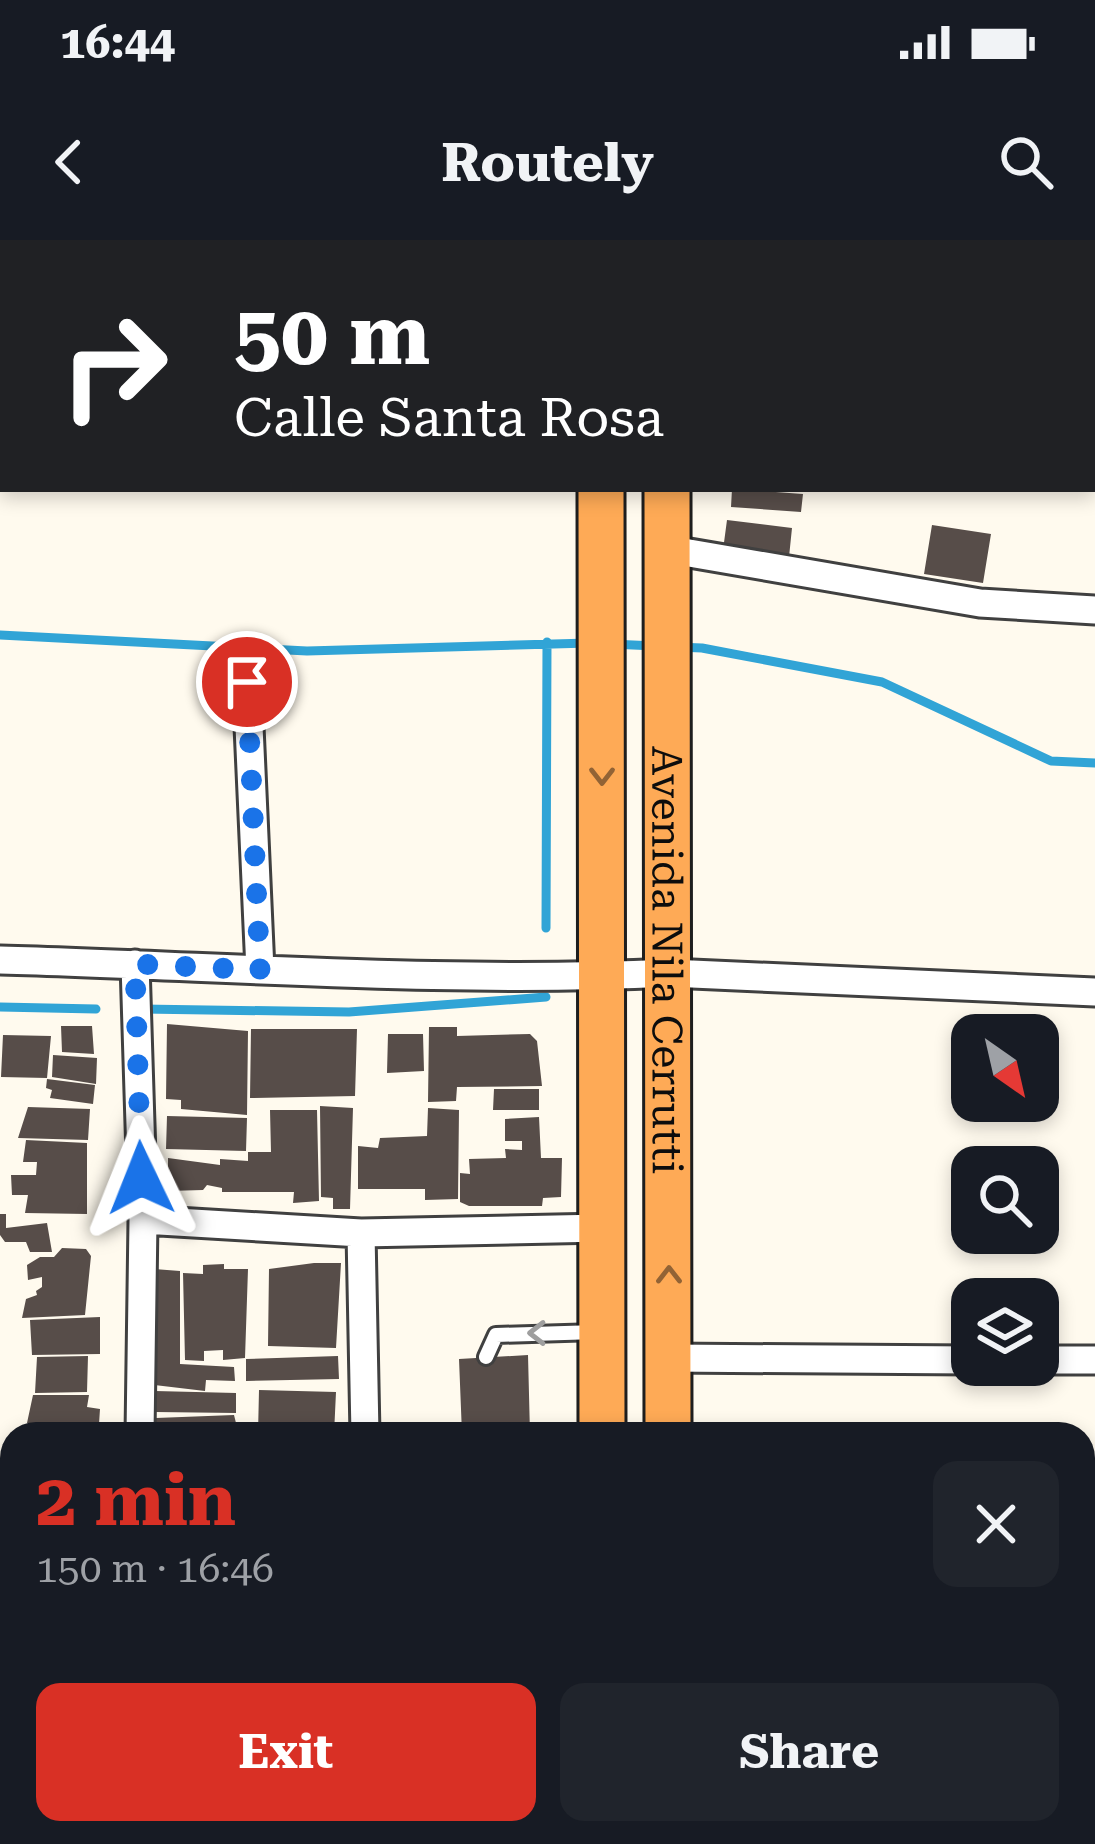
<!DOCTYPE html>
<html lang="en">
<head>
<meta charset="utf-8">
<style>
	:root { --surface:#171b24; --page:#20242c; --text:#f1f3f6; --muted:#9ea1a6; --accent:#d93025 }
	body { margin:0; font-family:"Roboto Serif",serif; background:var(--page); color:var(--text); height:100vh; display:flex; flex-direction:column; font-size:45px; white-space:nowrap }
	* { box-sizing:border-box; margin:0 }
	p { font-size:39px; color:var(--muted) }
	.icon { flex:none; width:66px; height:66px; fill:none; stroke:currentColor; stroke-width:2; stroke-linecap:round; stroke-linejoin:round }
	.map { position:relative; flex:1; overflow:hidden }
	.details { position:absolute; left:0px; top:1182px; width:1095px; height:423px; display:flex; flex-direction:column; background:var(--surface); border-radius:36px 36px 0 0; box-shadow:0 6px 18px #0003 }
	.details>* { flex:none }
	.top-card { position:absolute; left:0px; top:0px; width:1095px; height:252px; box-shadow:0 6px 18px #0003; background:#202124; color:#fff; overflow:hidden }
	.needle { width:78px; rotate:146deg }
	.tools { position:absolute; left:951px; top:774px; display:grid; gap:24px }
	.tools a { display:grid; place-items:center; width:108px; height:108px; border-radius:24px; background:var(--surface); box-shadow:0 6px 18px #0003; font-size:60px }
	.pin { position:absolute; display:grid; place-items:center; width:102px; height:102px; color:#fff; margin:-51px; border:6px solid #fff; border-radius:50%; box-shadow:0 3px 12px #0007 }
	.me { position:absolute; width:132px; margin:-66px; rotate:358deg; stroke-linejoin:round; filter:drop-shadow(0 0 9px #0008) }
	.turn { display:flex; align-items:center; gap:42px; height:252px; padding:0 36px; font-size:54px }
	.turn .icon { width:156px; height:156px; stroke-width:2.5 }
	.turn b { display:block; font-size:84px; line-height:102px }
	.round { display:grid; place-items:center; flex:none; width:126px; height:126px; border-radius:24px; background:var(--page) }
	.summary { display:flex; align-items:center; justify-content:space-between; height:204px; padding:0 36px }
	h1 { font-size:72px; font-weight:700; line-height:90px; color:var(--accent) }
	.cta { display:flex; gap:24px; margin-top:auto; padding:24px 36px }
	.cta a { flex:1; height:138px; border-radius:24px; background:var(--accent); color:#fff; font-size:48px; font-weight:700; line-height:138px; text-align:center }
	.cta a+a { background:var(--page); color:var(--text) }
	.status { display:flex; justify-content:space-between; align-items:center; height:84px; padding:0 60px; background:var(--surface); direction:ltr }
	.status svg { height:33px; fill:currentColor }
	header { display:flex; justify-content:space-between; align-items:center; height:156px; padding:0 36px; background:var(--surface); font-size:54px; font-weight:700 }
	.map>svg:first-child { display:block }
	.pitch { fill:#e8f3c7 }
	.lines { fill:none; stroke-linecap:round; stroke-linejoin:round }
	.stream { stroke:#31a4d6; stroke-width:9 }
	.building { fill:#574d49 }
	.service-casing { stroke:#404040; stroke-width:20 }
	.minor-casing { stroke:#404040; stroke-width:33 }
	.trunk-casing { stroke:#1e1e1e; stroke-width:51 }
	.service { stroke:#fff; stroke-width:14 }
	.minor { stroke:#fff; stroke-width:27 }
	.trunk { stroke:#feaa56; stroke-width:45 }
	.oneway { stroke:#926335 }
	.oneway2 { stroke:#9e9e9e }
	.route { stroke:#1a73e8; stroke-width:21; stroke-dasharray:0 37.8 }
	.labels { text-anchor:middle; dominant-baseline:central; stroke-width:12; stroke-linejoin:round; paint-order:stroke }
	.street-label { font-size:42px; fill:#0d0d0d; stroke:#fff }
</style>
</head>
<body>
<div class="status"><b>16:44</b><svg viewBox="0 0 49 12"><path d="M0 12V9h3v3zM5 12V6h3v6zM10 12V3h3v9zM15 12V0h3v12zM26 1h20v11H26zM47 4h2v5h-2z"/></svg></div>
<header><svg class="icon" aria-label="back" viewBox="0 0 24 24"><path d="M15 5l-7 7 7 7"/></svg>Routely<svg class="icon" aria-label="search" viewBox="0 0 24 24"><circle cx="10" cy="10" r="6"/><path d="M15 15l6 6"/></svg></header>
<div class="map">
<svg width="1095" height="1604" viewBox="0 0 1095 1604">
	<rect width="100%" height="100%" fill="#fffaee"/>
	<path class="pitch" d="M401 1593H538V1604H401Z"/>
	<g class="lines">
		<path class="stream" d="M0 395 307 411 589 403
			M611 404 655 406
			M677 407 702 408 882 442 1051 521 1095 523
			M546 688 547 402
			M0 767 96 769
			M142 769 349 772 546 757"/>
	</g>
	<path class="building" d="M732 249 803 254 801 272 731 267Z
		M727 280 792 288 789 317 723 310Z
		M932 285 991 294 983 343 924 334Z
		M167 784 248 791 247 875 181 869V860L166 859Z
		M61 786H92L94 814 62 812Z
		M429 787H457V796L530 794 537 801 542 846 457 847 456 861 428 862Z
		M251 789H357L355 856 250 858Z
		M388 794H423L424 831 387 833Z
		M3 795 51 796 47 838 1 837Z
		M53 815 97 818 96 844 52 837Z
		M47 839 95 845 93 864 50 858 52 850 46 848Z
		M494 849H539V870H493Z
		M320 866 353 868 350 969H333V958L321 957Z
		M28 867 90 869 88 900 18 898Z
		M428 868 459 870 458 959 425 960V949H358V906L378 908 380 898 427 896Z
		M270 870H317L319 961 293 963 294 952H222V948L207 945 203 950 168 951V918L220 925V919L248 921V912H271Z
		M167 876 247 878 246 911 166 909Z
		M539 877 541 918H562L561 957 543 958 542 966H469L460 962V933L470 934 469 919 506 918 505 909 522 910V901H505V879Z
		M26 900 87 903V974L25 973 28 955H12L11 935H36L37 922H23Z
		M0 974H6V988L47 983 52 1012H30L26 1002H5L0 995Z
		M62 1008 86 1009 91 1016 85 1075 22 1078 26 1059 37 1055 36 1051 42 1047V1037L28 1040 27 1025 40 1017H54Z
		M314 1023H341L336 1108 268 1106 269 1029Z
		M224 1024V1029H248L245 1118 223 1120V1110L204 1111V1121L185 1120 183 1033 203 1034V1025Z
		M154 1029 180 1031V1124L234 1127 235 1141 206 1140 205 1151 146 1144Z
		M100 1077V1114L32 1115 30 1080Z
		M528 1115 530 1194H462L459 1119Z
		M88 1116 87 1152 35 1153 37 1117Z
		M338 1116 339 1139 246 1141V1119Z
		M259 1150 336 1152 334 1194H258Z
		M155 1151 236 1153V1173L155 1172Z
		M33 1155H89L87 1167 100 1169 99 1184 93 1188 27 1183Z
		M234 1175 236 1183 225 1194H156V1178Z
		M3 1309H12V1361L6 1360Z
		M12 1524V1593H218V1604H8L3 1525Z
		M220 1593H341V1604H220Z"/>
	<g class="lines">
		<g class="service-casing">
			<path id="service" d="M486 1117 496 1095 597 1092"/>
		</g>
		<g class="minor-casing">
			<path id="minor" d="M9 0V3
				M285 0V3
				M508 0V3
				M816 3 850 0
				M0 45H3
				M666 309 980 363 1095 370
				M247 442 260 730
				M0 720C223 726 447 744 670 733L1095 752
				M135 724 143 980 140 1194
				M143 980 361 993 603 988
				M361 993 365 1194
				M668 1118 972 1120
				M1038 1120H1095
				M0 1486H12
				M1083 1517H1095
				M371 1593V1604"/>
		</g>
		<g class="trunk-casing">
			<g id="trunk">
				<path d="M670 0V3"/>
				<path d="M599 3V0"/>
				<path d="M601 249 602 1194"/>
				<path id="s1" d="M667 249 668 1194"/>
				<path d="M601 1593V1604"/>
				<path d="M672 1593V1604"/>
			</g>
		</g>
		<use href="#service" class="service"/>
		<use href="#minor" class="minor"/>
		<use href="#trunk" class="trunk"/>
	</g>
	<defs><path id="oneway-chevron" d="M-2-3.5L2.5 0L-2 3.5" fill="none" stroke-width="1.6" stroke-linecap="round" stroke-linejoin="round" transform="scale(3)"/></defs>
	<g class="oneway">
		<use href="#oneway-chevron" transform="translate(602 536) rotate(90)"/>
		<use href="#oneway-chevron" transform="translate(669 1035) rotate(-90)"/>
	</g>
	<use class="oneway2" href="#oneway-chevron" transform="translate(537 1093) rotate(180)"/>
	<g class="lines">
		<path class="route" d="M141 938 135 724 260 730 247 442"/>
	</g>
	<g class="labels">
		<g class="street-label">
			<text stroke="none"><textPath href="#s1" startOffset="471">Avenida Nila Cerrutti</textPath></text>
		</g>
	</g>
</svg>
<div class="tools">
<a><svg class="needle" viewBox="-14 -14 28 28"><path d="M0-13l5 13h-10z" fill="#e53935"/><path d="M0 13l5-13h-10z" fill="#9ea1a6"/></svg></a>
<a><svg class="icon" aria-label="search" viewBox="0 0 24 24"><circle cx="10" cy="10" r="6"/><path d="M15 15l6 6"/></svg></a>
<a><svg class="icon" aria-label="layers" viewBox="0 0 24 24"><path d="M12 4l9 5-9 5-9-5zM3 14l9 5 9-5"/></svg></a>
</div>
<div class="pin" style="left:247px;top:442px;background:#d93025"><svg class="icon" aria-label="arrive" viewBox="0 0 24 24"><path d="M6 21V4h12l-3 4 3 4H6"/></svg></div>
<svg class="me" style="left:141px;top:938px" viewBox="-20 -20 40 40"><path d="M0-17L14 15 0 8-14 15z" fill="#1a73e8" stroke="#fff" stroke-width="4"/></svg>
<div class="top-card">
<div class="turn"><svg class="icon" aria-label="right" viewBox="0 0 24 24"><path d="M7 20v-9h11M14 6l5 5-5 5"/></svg><div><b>50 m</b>Calle Santa Rosa</div></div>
</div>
<section class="details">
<div class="summary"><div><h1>2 min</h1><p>150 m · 16:46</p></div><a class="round"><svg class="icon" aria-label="close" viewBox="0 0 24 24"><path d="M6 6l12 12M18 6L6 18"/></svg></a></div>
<div class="cta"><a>Exit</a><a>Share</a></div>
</section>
</div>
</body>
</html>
